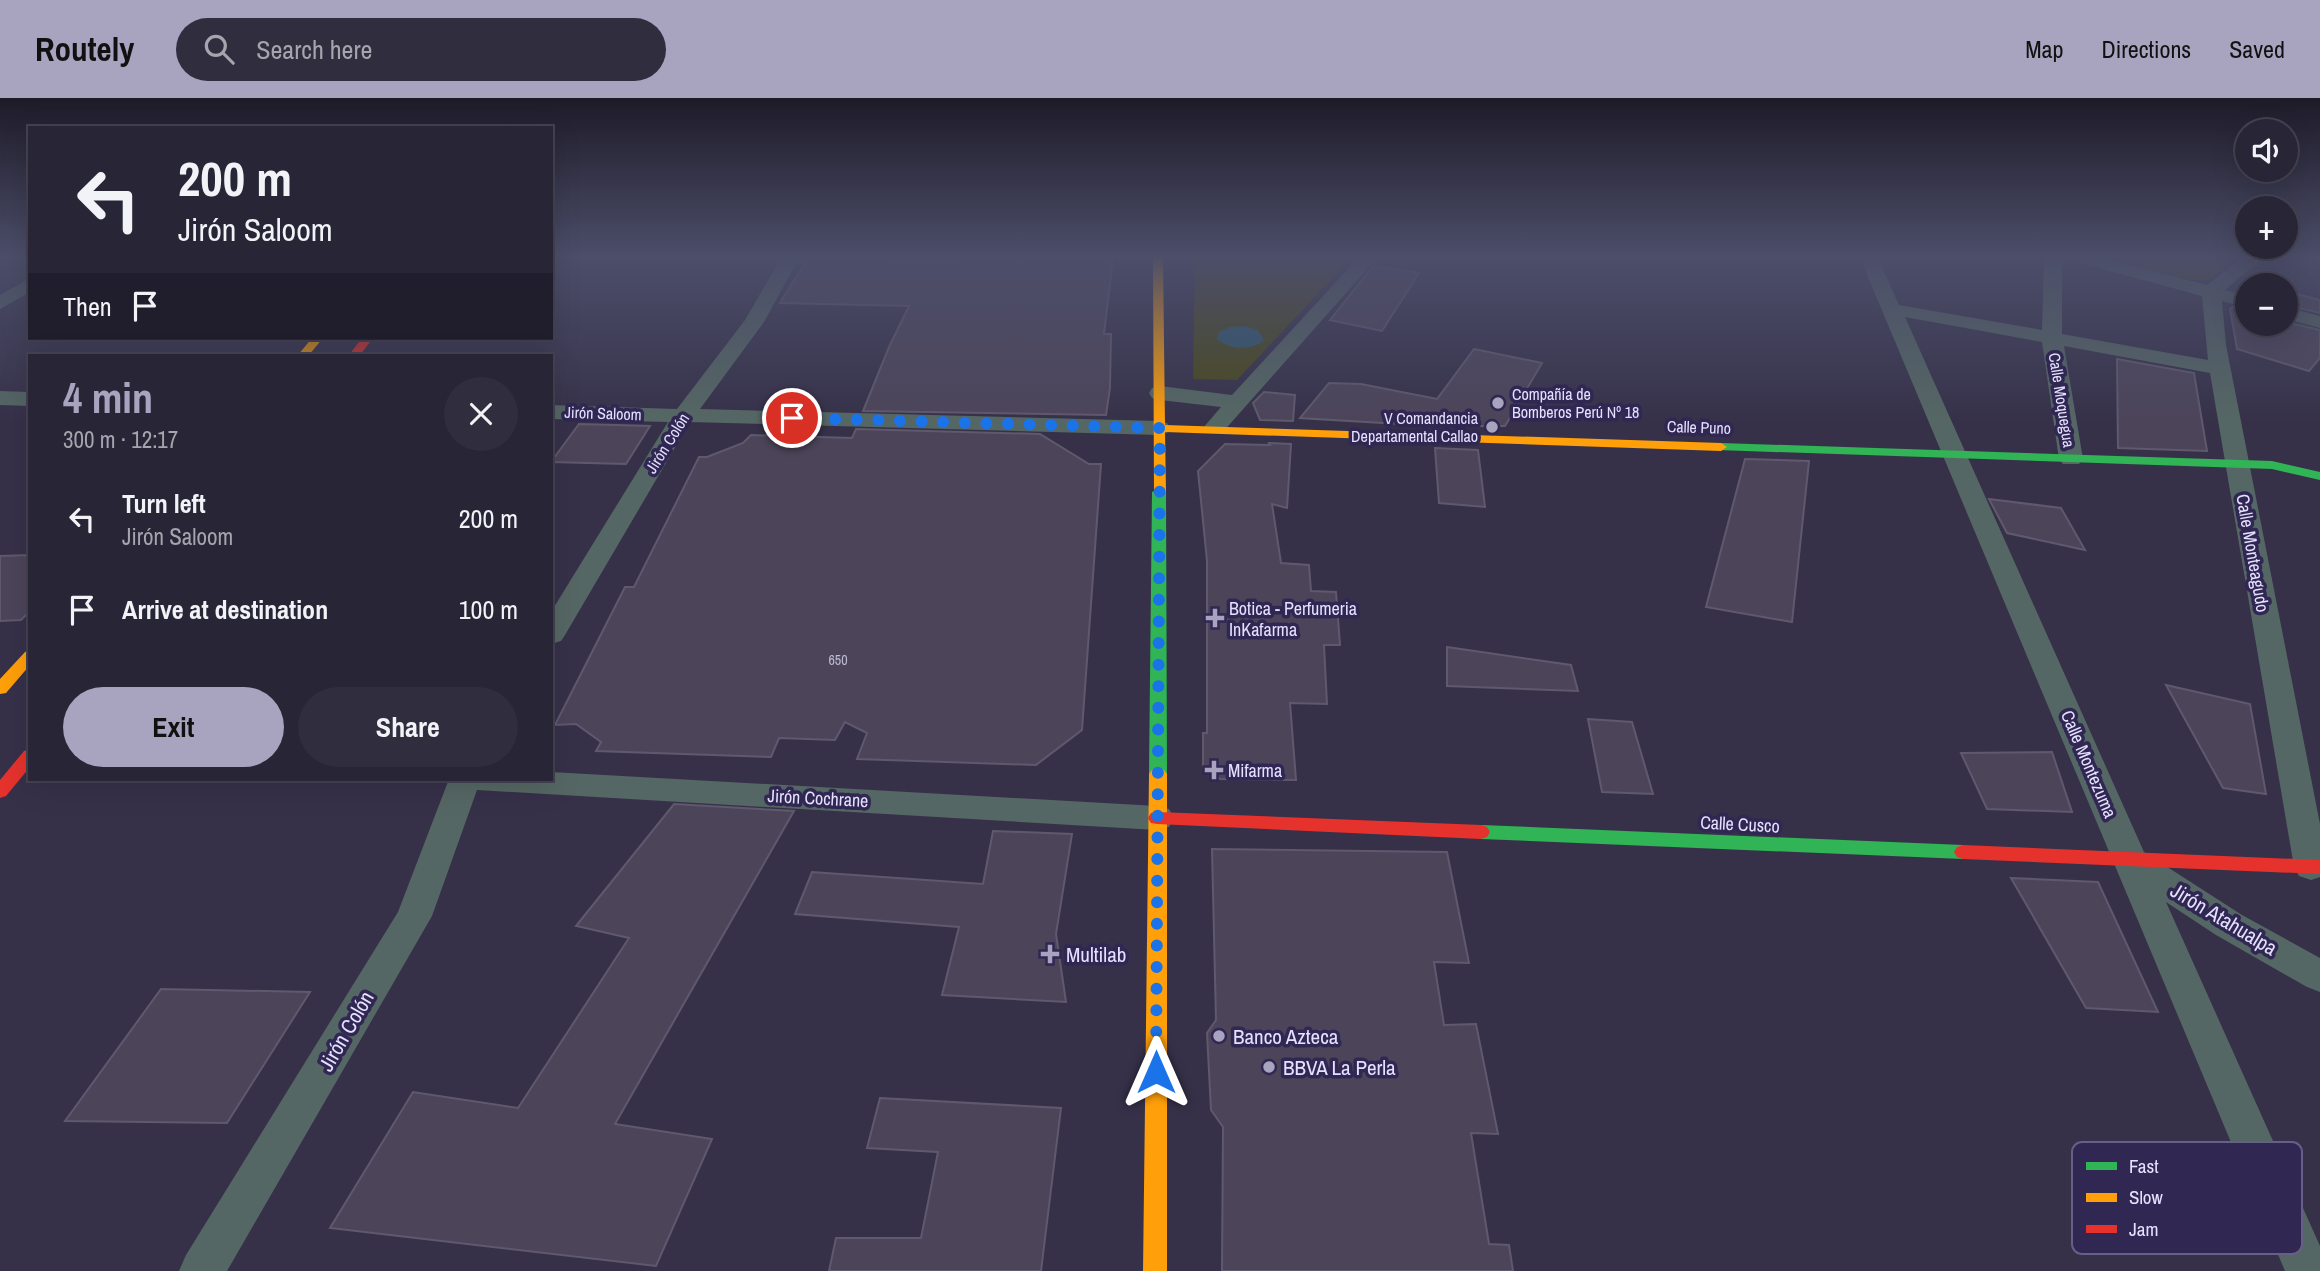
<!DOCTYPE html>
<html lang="en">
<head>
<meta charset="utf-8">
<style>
	:root { --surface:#282537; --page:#302d3f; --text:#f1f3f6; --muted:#a5a5ad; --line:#444252; --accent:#a8a3bf }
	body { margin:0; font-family:"Archivo Narrow",sans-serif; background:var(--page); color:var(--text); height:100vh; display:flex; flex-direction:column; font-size:26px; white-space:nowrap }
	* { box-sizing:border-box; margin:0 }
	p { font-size:23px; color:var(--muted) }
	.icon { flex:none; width:38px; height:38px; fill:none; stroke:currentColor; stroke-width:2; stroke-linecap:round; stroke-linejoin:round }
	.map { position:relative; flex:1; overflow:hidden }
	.side { position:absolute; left:28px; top:256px; width:525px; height:427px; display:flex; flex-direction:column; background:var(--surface); border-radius:0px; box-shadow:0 7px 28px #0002,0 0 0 2px var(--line) }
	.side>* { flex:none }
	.hud { position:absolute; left:28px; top:28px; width:525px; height:214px; border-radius:0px; box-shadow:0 7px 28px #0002,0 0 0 2px var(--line); background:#282537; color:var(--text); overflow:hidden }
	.controls { position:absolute; left:2235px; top:21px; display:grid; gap:14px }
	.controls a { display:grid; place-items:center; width:63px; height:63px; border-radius:50%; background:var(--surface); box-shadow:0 7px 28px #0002,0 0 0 2px var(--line); font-size:35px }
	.pin { position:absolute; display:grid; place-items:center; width:60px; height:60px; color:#fff; margin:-30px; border:4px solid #fff; border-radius:50%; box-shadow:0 2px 7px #0007 }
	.me { position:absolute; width:77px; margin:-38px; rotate:0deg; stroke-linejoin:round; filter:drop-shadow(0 0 5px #0008) }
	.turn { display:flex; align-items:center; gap:24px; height:147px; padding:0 35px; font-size:32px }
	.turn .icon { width:91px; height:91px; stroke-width:2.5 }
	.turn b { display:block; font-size:49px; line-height:60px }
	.then { display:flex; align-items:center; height:66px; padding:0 35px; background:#0003; gap:14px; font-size:26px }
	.round { display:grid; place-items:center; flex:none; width:74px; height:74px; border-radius:37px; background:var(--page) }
	.summary { display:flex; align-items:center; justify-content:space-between; height:119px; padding:0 35px }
	h1 { font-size:42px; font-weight:800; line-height:52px; color:var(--accent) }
	.action { display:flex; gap:14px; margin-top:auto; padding:14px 35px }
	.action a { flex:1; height:80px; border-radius:42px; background:var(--accent); color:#111; font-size:28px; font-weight:800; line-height:80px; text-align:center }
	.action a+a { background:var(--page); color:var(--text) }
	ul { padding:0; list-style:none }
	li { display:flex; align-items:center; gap:21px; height:91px; padding:0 35px }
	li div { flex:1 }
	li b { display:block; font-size:26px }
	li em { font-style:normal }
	header { display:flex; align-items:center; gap:42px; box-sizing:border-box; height:98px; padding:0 35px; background:var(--accent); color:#111 }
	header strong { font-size:33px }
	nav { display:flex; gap:38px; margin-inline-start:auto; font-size:24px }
	.search { width:490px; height:63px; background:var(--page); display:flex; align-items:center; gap:18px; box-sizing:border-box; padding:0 24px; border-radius:38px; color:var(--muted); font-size:26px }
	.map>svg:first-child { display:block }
	.green { fill:#49491b }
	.water { fill:#2f5a71 }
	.building { fill:#4c455a; stroke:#60596d; stroke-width:2 }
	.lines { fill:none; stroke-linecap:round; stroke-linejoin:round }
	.street { fill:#556764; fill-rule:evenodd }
	.fast { fill:#30b455; fill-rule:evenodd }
	.slow { fill:#ff9f0a; fill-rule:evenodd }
	.jam { fill:#e5322d; fill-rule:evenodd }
	.route { stroke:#1a73e8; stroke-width:12; stroke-dasharray:0 21.6 }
	.poi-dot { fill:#a8a3bf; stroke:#302753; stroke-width:2.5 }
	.labels { text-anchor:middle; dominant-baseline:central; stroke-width:7; stroke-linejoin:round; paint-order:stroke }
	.number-label { font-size:14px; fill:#bfbad5 }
	.far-poi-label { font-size:16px; fill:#e5e1fe; stroke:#302753; text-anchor:start }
	.far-street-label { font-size:16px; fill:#e5e1fe; stroke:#302753 }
	.street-label { font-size:18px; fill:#e5e1fe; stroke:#302753 }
	.poi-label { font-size:18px; fill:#e5e1fe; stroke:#302753; text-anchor:start }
	.near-street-label { font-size:21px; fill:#e5e1fe; stroke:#302753 }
	.near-poi-label { font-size:21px; fill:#e5e1fe; stroke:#302753; text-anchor:start }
	.key { fill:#302753; stroke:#665f86; stroke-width:2 }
	.key-label { font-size:19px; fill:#e5e1fe }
</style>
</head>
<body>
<header>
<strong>Routely</strong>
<div class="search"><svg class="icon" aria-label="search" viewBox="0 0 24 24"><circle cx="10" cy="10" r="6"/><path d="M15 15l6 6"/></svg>Search here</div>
<nav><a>Map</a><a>Directions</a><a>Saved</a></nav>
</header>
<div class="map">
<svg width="2320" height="1173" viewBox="0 0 2320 1173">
	<rect width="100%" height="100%" fill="#363149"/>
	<path class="green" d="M1195 160H1351L1237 282 1193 281Z
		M2103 160H2238L2208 182H2190Z"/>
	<path class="water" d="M1245 228 1258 232 1264 242C1251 253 1230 252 1217 241L1219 234 1230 229Z"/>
	<path class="building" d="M808 160 960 162 962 160H1113L1104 236H1111L1110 290 1106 317 863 313 889 249 909 208 780 205Z
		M1373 168 1419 175 1382 233 1330 222Z
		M2286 193 2320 202V215L2286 207Z
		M2233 209 2247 212V226H2286V224L2320 232V260L2309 273 2237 251 2230 211Z
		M1474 251 1542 265 1505 328H1433L1300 320 1329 285 1361 286 1437 301Z
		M2117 261 2194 275 2207 353 2118 350Z
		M1264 294 1295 297 1293 323 1260 322 1253 305Z
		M579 326 650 328 626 366 551 364Z
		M856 331 1040 336 1089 366H1101L1082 632 1036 667 857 661 867 635 845 624 835 642 779 640 771 659 596 653 601 644 576 626 555 627 625 489H634L699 359H707L743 345 751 337 852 340Z
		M1269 345 1291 346 1287 410 1272 406 1281 465 1309 467 1311 493 1336 494 1340 547H1324L1327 606 1290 605 1296 682 1220 681 1203 669V635H1207V463L1198 373 1225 346 1270 347Z
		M1435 350 1478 352 1485 409 1439 405Z
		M1745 361 1809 363 1792 524 1706 509Z
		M1989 401 2061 410 2085 452 2007 435Z
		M30 457V513L21 522 0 523V458Z
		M1447 549 1571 567 1578 593 1447 588Z
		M2166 587 2250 606 2266 696 2223 690Z
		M1588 621 1632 624 1653 696 1602 694Z
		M2052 654 2072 714 1987 711 1961 655Z
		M674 706 794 713 615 1026 712 1041 656 1168 330 1130 413 994 518 1010 629 840 576 828Z
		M993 733 1072 736 1056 836 1066 904 942 897 959 829 795 816 812 774 983 786Z
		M1212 751 1447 754 1469 865 1434 864 1444 927 1476 926 1498 1036 1471 1035 1489 1146 1509 1147 1513 1173H1222L1223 1029 1211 1012 1207 935 1216 922Z
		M2011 780 2098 784 2158 914 2086 910Z
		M161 891 310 894 227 1025 65 1023Z
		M880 1000 1061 1010 1041 1173H829L836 1140H921L938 1054 867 1050Z"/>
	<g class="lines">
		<path class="street" d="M781 160H799L764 224 700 311 1159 323 1167 325 1170 330 1167 335 1159 337 690 324 565 537 561 543 551 546V514L668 324 551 321V307L677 311 745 222Z
			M1358 160H1377L1222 335H1206L1203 330 1221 309 1160 302 1152 300 1149 295 1152 290 1160 288 1232 297Z
			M1860 160H1878L1899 207 2042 232 2044 160H2062V236L2208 262 2202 198 2077 164 2074 160H2102L2207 187 2243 160H2263L2225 192 2247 198V210L2222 203 2226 247 2320 726V779L2311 782 2299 778 2294 769 2210 275 2064 248 2083 361 2079 366H2063L2059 361 2042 244 1905 219 2144 754 2242 817 2320 860V894L2307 889 2216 837 2166 804 2320 1148V1173H2285Z
			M30 180V194L0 211V197Z
			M2286 209 2320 218V230L2286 221Z
			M0 293 30 294V308L0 307Z
			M551 674 1157 708 1169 711 1174 720 1169 729 1157 732 477 692 432 818 227 1173H179L186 1157 398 814 449 681H551Z"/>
		<path class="fast" d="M1721 345 2272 363 2320 374V382L2272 371 1717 352 1715 349Z
			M1159 390 1166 394 1167 676 1164 680H1152L1149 676 1152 394Z
			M1481 727 1963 747 1969 749 1972 754 1969 759 1963 761 1481 741 1475 739 1472 734 1475 729Z"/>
		<path class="slow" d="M1153 160H1163L1165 327 1721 345 1727 349 1721 353 1165 334 1166 394 1164 397H1154Z
			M312 240H323L309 257H298Z
			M30 552V567L6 595 0 596V581L25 554Z
			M1158 670 1164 672 1167 676V1173H1143L1149 676 1152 672Z"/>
		<path class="jam" d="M362 240H373L360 257H349Z
			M30 651V669L6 698 0 700V682L24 653Z
			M1157 714 1481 727 1487 729 1490 734 1487 739 1481 741 1157 726 1151 725 1148 720 1151 715Z
			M1963 747 2320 762V776L1963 761 1957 759 1954 754 1957 749Z"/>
	</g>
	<linearGradient id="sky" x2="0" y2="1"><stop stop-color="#1e1b28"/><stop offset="0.49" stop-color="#4c4e6a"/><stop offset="1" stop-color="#4c4e6a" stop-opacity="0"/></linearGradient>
	<rect width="2320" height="324" fill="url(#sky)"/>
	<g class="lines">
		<path class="route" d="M792 320 1160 330 1156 974"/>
	</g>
	<g class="poi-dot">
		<circle cx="1498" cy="305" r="7"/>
		<circle cx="1492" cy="329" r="7"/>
		<path d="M1211.5 509.5h7v7h7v7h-7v7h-7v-7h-7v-7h7z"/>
		<path d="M1210.5 661.5h7v7h7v7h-7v7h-7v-7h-7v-7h7z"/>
		<path d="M1046.5 845.5h7v7h7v7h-7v7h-7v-7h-7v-7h7z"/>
		<circle cx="1219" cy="938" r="7"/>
		<circle cx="1269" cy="969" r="7"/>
	</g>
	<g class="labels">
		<g class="number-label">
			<text x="838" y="562">650</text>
		</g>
		<g class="far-poi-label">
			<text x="1512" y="296">Compañía de<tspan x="1512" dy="18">Bomberos Perú Nº 18</tspan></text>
			<text x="1478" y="320" text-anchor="end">V Comandancia<tspan x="1478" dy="18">Departamental Callao</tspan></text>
		</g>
		<g class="far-street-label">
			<text transform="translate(2062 302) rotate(81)">Calle Moquegua</text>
			<text transform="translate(603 315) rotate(2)">Jirón Saloom</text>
			<text transform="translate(1699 329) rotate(2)">Calle Puno</text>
			<text transform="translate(667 345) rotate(-58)">Jirón Colón</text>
		</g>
		<g class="street-label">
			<text transform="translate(2253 455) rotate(80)">Calle Monteagudo</text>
			<text transform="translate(2089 666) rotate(67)">Calle Montezuma</text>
			<text transform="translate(818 700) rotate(3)">Jirón Cochrane</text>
			<text transform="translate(1740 726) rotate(3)">Calle Cusco</text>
		</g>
		<g class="poi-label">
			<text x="1229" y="510">Botica - Perfumeria<tspan x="1229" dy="21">InKafarma</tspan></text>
			<text x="1228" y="672">Mifarma</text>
		</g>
		<g class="near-street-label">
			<text transform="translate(2224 821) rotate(31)">Jirón Atahualpa</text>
			<text transform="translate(346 933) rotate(-60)">Jirón Colón</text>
		</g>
		<g class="near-poi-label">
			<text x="1066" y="856">Multilab</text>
			<text x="1233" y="938">Banco Azteca</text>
			<text x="1283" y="969">BBVA La Perla</text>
		</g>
	</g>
	<rect x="2072" y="1044" width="230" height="112" rx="10" class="key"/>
	<rect x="2086" y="1064" width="31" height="8" fill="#30b455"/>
	<rect x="2086" y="1095" width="31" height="9" fill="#ff9f0a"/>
	<rect x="2086" y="1127" width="31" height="8" fill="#e5322d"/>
	<g class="key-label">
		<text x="2129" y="1075">Fast</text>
		<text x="2129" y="1106">Slow</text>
		<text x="2129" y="1138">Jam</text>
	</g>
</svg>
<div class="controls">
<a><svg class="icon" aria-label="sound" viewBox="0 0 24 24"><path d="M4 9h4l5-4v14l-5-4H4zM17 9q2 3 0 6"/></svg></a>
<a>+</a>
<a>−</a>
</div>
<div class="pin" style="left:792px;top:320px;background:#d93025"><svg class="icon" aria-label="arrive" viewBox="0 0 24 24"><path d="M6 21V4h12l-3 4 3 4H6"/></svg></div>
<svg class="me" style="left:1156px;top:974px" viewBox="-20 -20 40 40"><path d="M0-17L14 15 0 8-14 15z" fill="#1a73e8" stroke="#fff" stroke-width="4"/></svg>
<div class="hud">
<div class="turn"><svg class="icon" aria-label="left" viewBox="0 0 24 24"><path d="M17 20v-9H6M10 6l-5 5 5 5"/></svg><div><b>200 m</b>Jirón Saloom</div></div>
<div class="then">Then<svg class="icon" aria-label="arrive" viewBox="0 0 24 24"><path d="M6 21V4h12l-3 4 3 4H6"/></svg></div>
</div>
<section class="side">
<div class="summary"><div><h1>4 min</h1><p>300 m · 12:17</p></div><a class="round"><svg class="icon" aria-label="close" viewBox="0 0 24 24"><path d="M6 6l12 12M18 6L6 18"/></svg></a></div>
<ul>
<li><svg class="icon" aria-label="left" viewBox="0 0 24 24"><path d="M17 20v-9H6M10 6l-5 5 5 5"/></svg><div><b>Turn left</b><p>Jirón Saloom</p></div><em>200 m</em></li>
<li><svg class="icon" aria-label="arrive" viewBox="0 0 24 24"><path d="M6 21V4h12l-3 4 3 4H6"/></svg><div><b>Arrive at destination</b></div><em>100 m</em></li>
</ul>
<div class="action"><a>Exit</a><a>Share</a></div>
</section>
</div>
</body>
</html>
